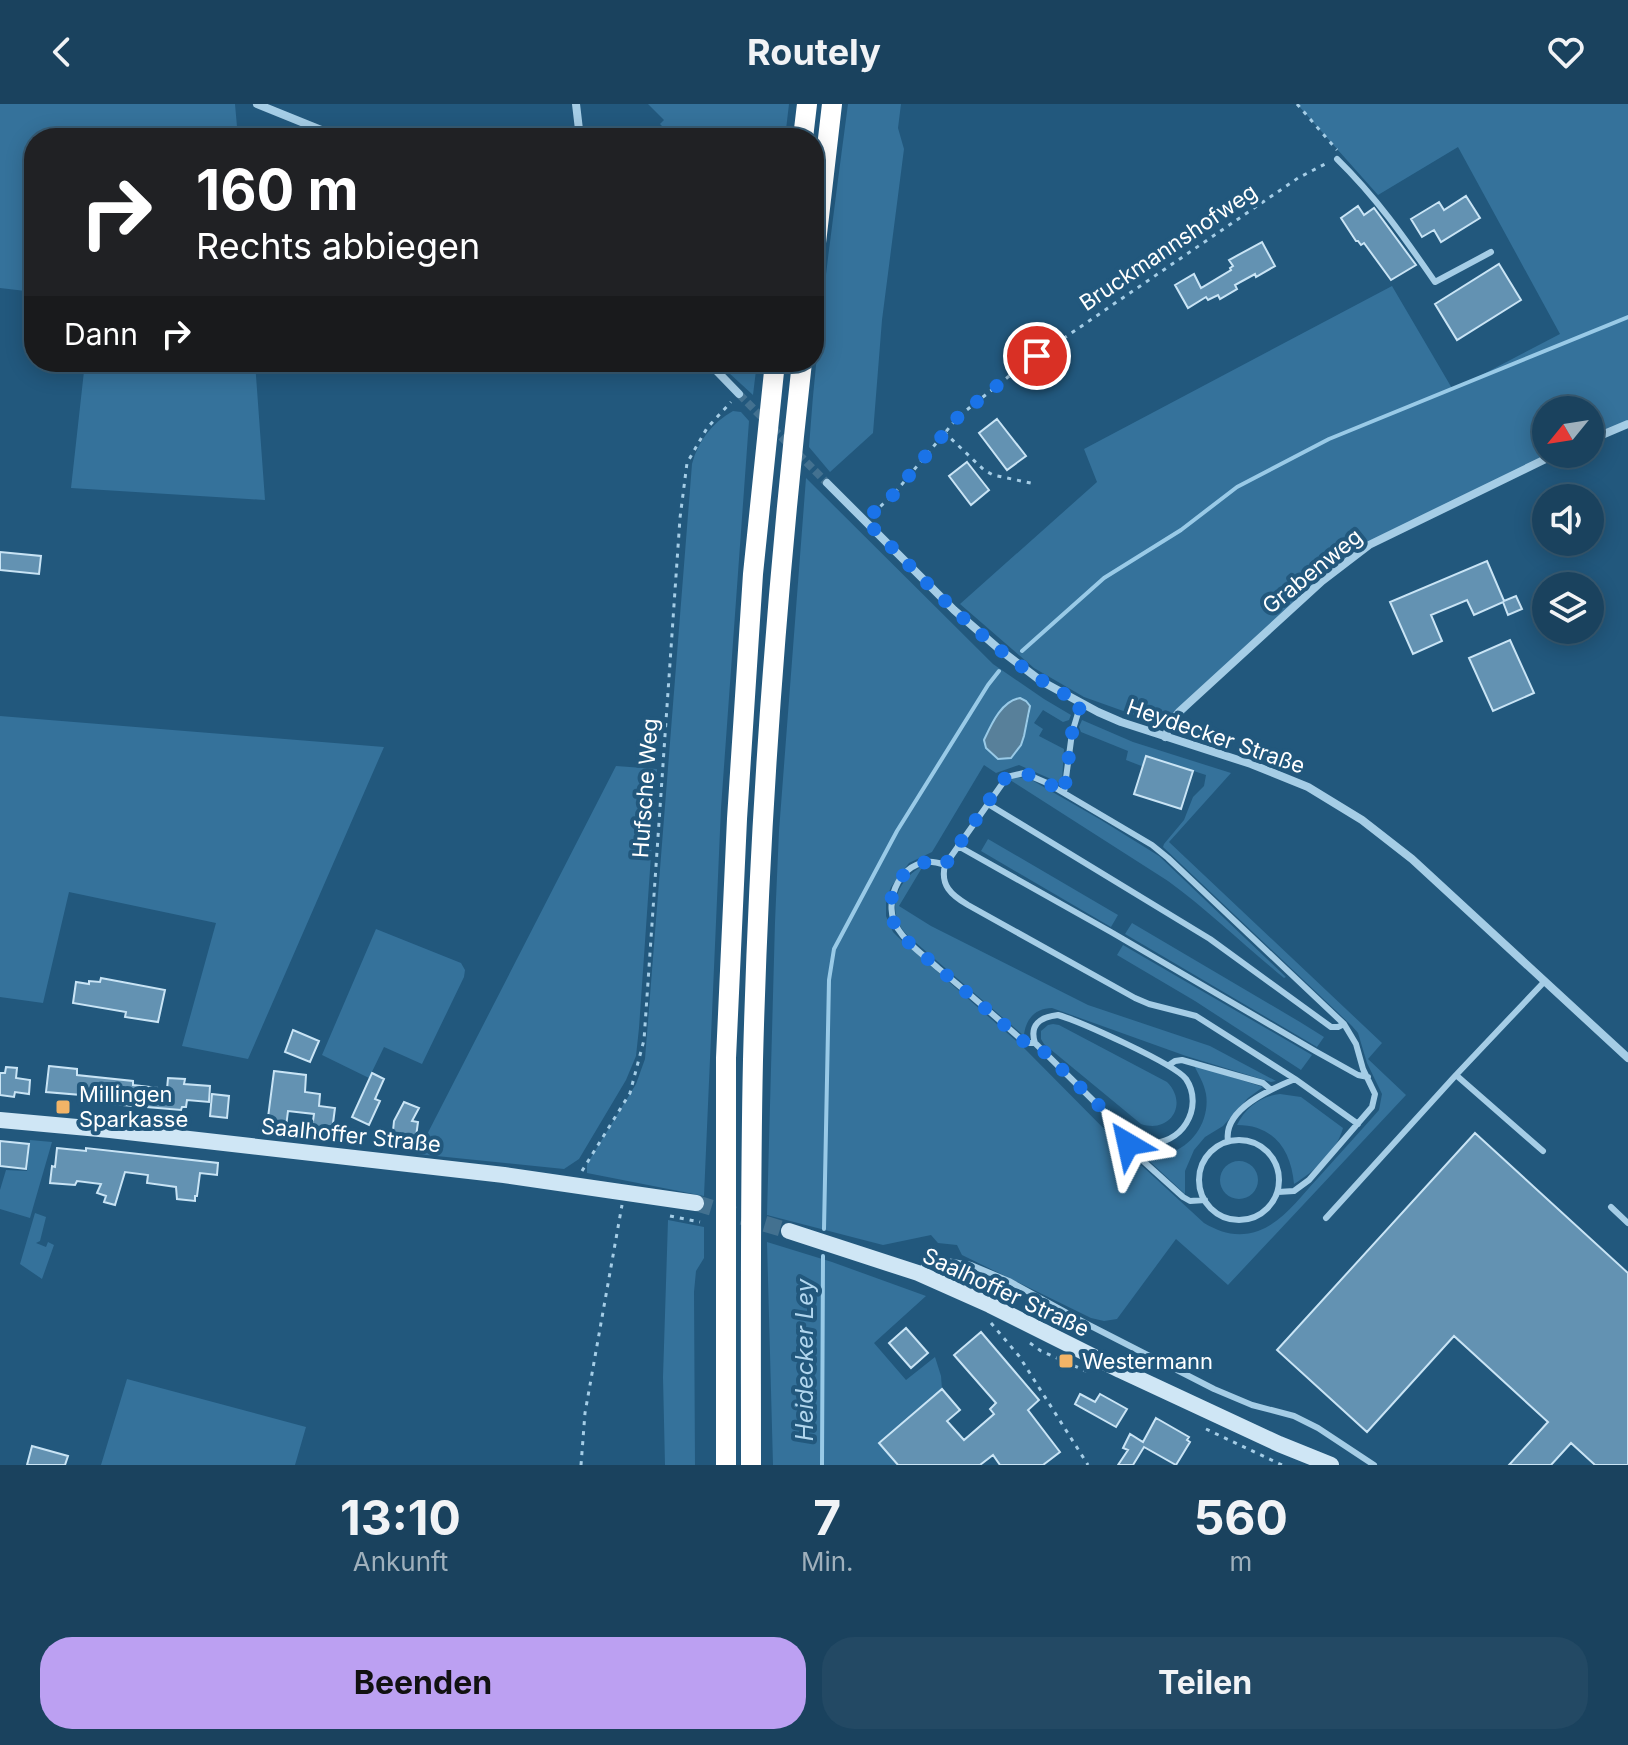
<!DOCTYPE html>
<html lang="de">
<head>
<meta charset="utf-8">
<style>
	:root { --surface:#1a425e; --page:#234964; --text:#f1f3f6; --muted:#9fb0bc; --line:#385b73; --accent:#bca0f2 }
	body { margin:0; font-family:Inter,sans-serif; background:var(--page); color:var(--text); height:100vh; display:flex; flex-direction:column; font-size:30px; white-space:nowrap }
	* { box-sizing:border-box; margin:0 }
	p { font-size:26px; color:var(--muted) }
	.icon { flex:none; width:44px; height:44px; fill:none; stroke:currentColor; stroke-width:2; stroke-linecap:round; stroke-linejoin:round }
	.map { position:relative; height:1361px; overflow:hidden }
	.drawer { display:flex; flex-direction:column; background:var(--surface); flex:1 }
	.drawer>* { flex:none }
	.top-card { position:absolute; left:24px; top:24px; width:800px; height:244px; border-radius:32px; box-shadow:0 4px 20px #0003,0 0 0 2px var(--line); background:#202124; color:#fff; overflow:hidden }
	.needle { width:52px; rotate:240deg }
	.fabs { position:absolute; left:1532px; top:292px; display:grid; gap:16px }
	.fabs a { display:grid; place-items:center; width:72px; height:72px; border-radius:50%; background:var(--surface); box-shadow:0 4px 20px #0003,0 0 0 2px var(--line); font-size:40px }
	.pin { position:absolute; display:grid; place-items:center; width:68px; height:68px; color:#fff; margin:-34px; border:4px solid #fff; border-radius:50%; box-shadow:0 2px 8px #0007 }
	.me { position:absolute; width:88px; margin:-44px; rotate:324deg; stroke-linejoin:round; filter:drop-shadow(0 0 6px #0008) }
	.turn { display:flex; align-items:center; gap:28px; height:168px; padding:0 40px; font-size:36px }
	.turn .icon { width:104px; height:104px; stroke-width:2.5 }
	.turn b { display:block; font-size:56px; line-height:68px }
	.then { display:flex; align-items:center; height:76px; padding:0 40px; background:#0003; gap:16px; font-size:30px }
	.eta { display:flex; justify-content:space-evenly; align-items:center; height:136px; text-align:center }
	.eta b { font-size:48px; font-weight:700; line-height:56px }
	.primary-button { display:flex; gap:16px; margin-top:auto; padding:16px 40px }
	.primary-button a { flex:1; height:92px; border-radius:32px; background:var(--accent); color:#111; font-size:32px; font-weight:700; line-height:92px; text-align:center }
	.primary-button a+a { background:var(--page); color:var(--text) }
	header { display:flex; justify-content:space-between; align-items:center; height:104px; padding:0 40px; background:var(--surface); font-size:36px; font-weight:700 }
	.map>svg:first-child { display:block }
	.green { fill:#35729b; fill-rule:evenodd }
	.water { fill:#58809a; stroke:#99cae7; stroke-width:2 }
	.lines { fill:none; stroke-linecap:round; stroke-linejoin:round }
	.stream { stroke:#99cae7; stroke-width:4 }
	.building { fill:#6392b2; stroke:#c9e4f5; stroke-width:2 }
	.street-tunnel { stroke:#437190; stroke-width:8; stroke-dasharray:8 4; stroke-linecap:butt }
	.secondary-tunnel { stroke:#437190; stroke-width:16; stroke-dasharray:16 8; stroke-linecap:butt }
	.path { stroke:#a5cde6; stroke-width:3; stroke-dasharray:4 6; stroke-linecap:butt }
	.lane { stroke:#a5cde6; stroke-width:6 }
	.street { stroke:#a5cde6; stroke-width:8 }
	.secondary { stroke:#cfe6f5; stroke-width:16 }
	.highway { stroke:#fff; stroke-width:20 }
	.route { stroke:#1a73e8; stroke-width:14; stroke-dasharray:0 25.2 }
	.poi-dot { fill:#f2b467; stroke:#22587d; stroke-width:3 }
	.labels { text-anchor:middle; dominant-baseline:central; stroke-width:8; stroke-linejoin:round; paint-order:stroke }
	.street-label { font-size:22px; fill:#fff; stroke:#22587d }
	.poi-label { font-size:22px; fill:#fff; stroke:#22587d; text-anchor:start }
	.water-label { font-size:24px; font-style:italic; fill:#b1d6ee; stroke:#22587d }
</style>
</head>
<body>
<header><svg class="icon" aria-label="back" viewBox="0 0 24 24"><path d="M15 5l-7 7 7 7"/></svg>Routely<svg class="icon" aria-label="heart" viewBox="0 0 24 24"><path d="M12 20l-8-8c-3-5 5-10 8-4 3-6 11-1 8 4z"/></svg></header>
<div class="map">
<svg width="1628" height="1361" viewBox="0 0 1628 1361">
	<rect width="100%" height="100%" fill="#22587d"/>
	<path class="green" d="M0 0H235L238 34H34V188L0 184Z
		M648 0H789L785 34H674L660 20 664 16Z
		M848 0H901L898 24 904 45 882 216 873 329 830 368 809 343C817 228 833 114 848 0Z
		M1297 0H1628V320L1590 336V306H1546V350H1556L1369 441 1229 561 1171 624 1084 593 1034 564 960 500 1097 378 1084 345 1392 182 1453 286 1560 230 1458 43 1378 91Z
		M85 258H255L265 396 71 384Z
		M717 258H757L753 291Z
		M733 307 741 308 749 317 721 704 704 1092 587 1069V1060L636 980 645 955 692 360C698 337 712 319 733 307Z
		M806 374 993 560 1044 595 1071 611 1069 616 1063 618 1043 606 1034 619 1043 625 1039 632 1064 645 1062 677 1060 679 1019 661 996 669 984 661 932 748 909 759 891 783 886 796V812L893 828 899 834 1023 943 1129 1050 1204 1119C1221 1129 1238 1134 1258 1127 1282 1119 1301 1092 1318 1074 1336 1054 1354 1034 1372 1014L1379 1006 1382 990 1367 959 1358 929 1352 922 1163 743 1164 740 1184 716 1193 693 1204 682 1206 671 1147 652 1144 663 1126 656 1128 647 1081 628 1079 623 1082 616 1133 638 1231 669 1169 738 1382 939 1368 955 1406 991 1228 1181 1176 1135 1117 1215 1104 1217 1091 1214 962 1151 957 1141 938 1139 931 1131 883 1141 767 1111 775 818 779 727ZM1020 594 1030 609 1024 632 984 636C991 621 1001 597 1020 594Z
		M0 612 384 643 248 955 182 942 216 819 69 788 43 899 0 893Z
		M616 662 657 665 639 924 636 952 626 976 579 1055 564 1065 417 1050Z
		M1017 673 1030 675 1101 716 1159 752 1286 873 1284 874C1245 842 1209 807 1168 777L1010 676Z
		M988 735 1118 811 1111 823 981 747Z
		M923 762 899 802 931 822 1088 901 1210 942 1276 977 1271 978 1186 952 1052 904C1035 904 1025 916 1024 932L915 838C908 832 901 826 898 817 889 795 903 772 923 762Z
		M1132 819 1300 918 1324 933 1317 943 1125 830Z
		M376 825 461 859 465 866 464 873 422 960 384 943 369 974 322 951Z
		M1123 841 1312 951 1301 966 1195 897 1117 851Z
		M1053 920 1059 921 1167 978C1189 1000 1170 1030 1141 1020L1044 940 1041 935V927L1048 921Z
		M1194 961 1263 983 1248 994 1223 1022 1205 1033 1194 1046 1185 1067V1090L1144 1052C1152 1051 1161 1052 1169 1049 1194 1042 1210 1015 1206 990 1204 979 1198 970 1194 961Z
		M1280 990 1301 993 1343 1024C1337 1047 1314 1068 1294 1080 1291 1046 1274 1021 1237 1021 1245 1004 1261 992 1280 990Z
		M30 1036 52 1038 30 1114 0 1105V1086L6 1066 27 1067Z
		M1220 1076a19 19 0 1 1 38 0a19 19 0 1 1-38 0Z
		M35 1109 46 1113 40 1137 36 1139 46 1143 48 1138 54 1141 42 1175 20 1160Z
		M668 1116 704 1123V1154L696 1167 694 1188 695 1361H665L663 1273Z
		M767 1138 832 1158 926 1192 874 1239 906 1276 935 1253 941 1272 942 1285 879 1339 898 1361H773Z
		M127 1275 306 1323 295 1361H101Z"/>
	<path class="water" d="M1020 594 1026 597 1030 602 1024 632 1021 641 1011 654 998 655 986 644 984 636C991 621 1001 597 1020 594Z"/>
	<g class="lines">
		<path class="stream" d="M1022 547 1104 474 1181 426 1237 383 1329 335 1356 324 1628 213
			M824 1125 829 876 834 845 897 727 988 581 999 567
			M822 1361 823 1152"/>
	</g>
	<path class="building" d="M1466 92 1480 114 1441 138 1434 126 1422 133 1411 115 1439 98 1444 106Z
		M1358 102 1364 111 1374 104 1416 161 1391 176 1364 139 1361 141 1358 137H1356L1341 114Z
		M1262 138 1275 162 1256 173 1255 170 1235 181 1237 185 1220 195 1218 191 1208 196 1206 193 1188 204 1175 181 1194 170 1201 184 1231 166 1230 164 1233 162 1229 156Z
		M1499 160 1521 196 1457 236 1435 200Z
		M997 315 1026 352 1007 366 979 329Z
		M967 358 989 386 971 401 949 372Z
		M0 448 41 452 39 470 0 466Z
		M1487 457 1504 497 1516 492 1522 505 1508 511 1503 498 1474 511 1467 496 1431 511 1442 537 1413 550 1390 498Z
		M1510 536 1534 589 1493 607 1469 554Z
		M1146 652 1193 667 1181 705 1134 690Z
		M101 874 165 886 158 918 125 913 126 908 73 899 76 878 89 880V877L100 878Z
		M293 926 319 937 310 958 285 948Z
		M49 962 77 965V971L133 977V981L167 985 168 974 185 975 184 980 210 982 209 998 187 996 186 1003H182L181 1006 88 998 89 995 81 994V991L46 988Z
		M6 963 17 964 16 974 30 976 29 990 15 988 14 993 0 991V969H5Z
		M274 967 306 971 305 988 320 990 319 1002 335 1004 332 1027 312 1024 314 1010 288 1007 286 1023 267 1021Z
		M372 969 384 975 375 995 380 997 369 1021 352 1013Z
		M212 990 229 992 227 1014 210 1012Z
		M404 998 419 1004 412 1017 418 1018 415 1040 392 1037 394 1017Z
		M1475 1029 1628 1169V1361H1595L1571 1339 1551 1361H1509L1548 1318 1454 1232 1367 1328 1277 1246Z
		M0 1037 29 1040 26 1065 0 1062Z
		M57 1044 86 1047V1044L218 1059 217 1071 200 1069 197 1092H195V1097L177 1095 176 1083 147 1079 148 1071 125 1068 115 1101 104 1098 106 1092 97 1089 101 1080 77 1077 75 1081 50 1079 52 1062 55 1063Z
		M906 1224 928 1249 911 1264 889 1239Z
		M981 1228 1039 1296 1028 1306 1060 1348 1043 1361H1000L993 1351 980 1361H898L879 1339 942 1285 960 1306 947 1317 964 1336 994 1310 990 1305 996 1299 954 1251Z
		M1080 1290 1095 1298 1100 1290 1127 1305 1116 1323 1075 1300Z
		M1156 1314 1189 1333 1187 1336 1190 1338 1176 1361 1144 1343 1133 1361H1118L1128 1346 1123 1344 1130 1330 1143 1338Z
		M32 1342 68 1352 65 1361H27Z"/>
	<g class="lines">
		<path class="street-tunnel" d="M739 290 827 379"/>
		<path class="secondary-tunnel" d="M696 1099 789 1127"/>
		<path class="path" d="M1297 0 1337 46
			M944 328 984 366 993 371 1035 380
			M873 409 893 391 958 313 1013 269 1298 74 1327 59
			M582 1067 630 989 644 936 680 414 687 359 707 324 731 298
			M670 1112 700 1118
			M991 1219 1019 1252 1088 1361
			M1030 1239 1041 1247 1088 1268
			M1206 1325 1282 1361
			M581 1361 585 1309 622 1101"/>
		<path class="lane" d="M1337 55C1376 93 1404 133 1435 178L1491 148
			M1064 689 1072 629 1081 599
			M988 700 1210 835 1331 923H1338L1344 920
			M958 742 1111 828 1315 947 1358 971 1368 973
			M945 761C939 759 934 757 927 758 897 761 882 802 898 825 908 841 925 852 938 864 967 888 995 912 1023 937L1029 939H1035
			M1058 911C1079 917 1175 960 1186 975 1205 1003 1181 1044 1146 1038 1135 1036 1127 1029 1119 1022L1035 939C1029 921 1040 913 1058 911Z
			M1169 961 1175 957 1182 956 1263 979 1270 985
			M1127 1029 1128 1040 1132 1047 1183 1093 1190 1097 1205 1096
			M1199 1076a40 40 0 1 1 80 0a40 40 0 1 1-80 0Z
			M1228 1037C1223 1005 1271 985 1295 975
			M1543 1047 1456 971 1544 878
			M1278 1088 1294 1087 1309 1076 1372 1003 1375 990 1363 965 1356 940 1344 920 1168 754 1152 741 1047 679 1024 669 1007 673 945 761C940 781 951 791 968 801L1135 894 1149 900 1196 912 1295 975 1358 1020
			M1611 1103 1628 1119
			M1326 1114 1456 971
			M920 1167 928 1157 934 1155 971 1161 1009 1177 1085 1219 1214 1285 1252 1301 1294 1312 1318 1324 1374 1361"/>
		<path class="street" d="M257 0 341 34
			M576 0 580 34
			M708 258 739 290
			M1590 336 1628 320
			M827 379 954 506 999 545 1041 577 1098 608 1121 618 1251 660 1308 683 1362 716 1412 755 1628 954
			M1165 633 1172 617 1179 608 1322 477 1369 441 1556 350"/>
		<path class="secondary" d="M0 1016 110 1026 504 1071 696 1099
			M789 1127 918 1169 990 1201 1120 1266 1279 1340 1331 1361"/>
		<path class="highway" d="M803 34 807 0
			M814 156 832 0
			M726 1361V954L737 715 753 470 775 258
			M751 1361C751 1226 750 1091 753 956 759 723 776 490 802 258"/>
	</g>
	<g class="lines">
		<path class="route" d="M1037 252 1013 269 958 313 893 391 865 416C931 483 996 556 1081 599L1072 629 1064 689C1045 678 1023 660 1003 676L945 761C939 759 933 757 927 758 902 761 884 793 893 816 895 824 902 831 907 837L1023 937 1029 939H1035L1127 1029 1128 1040"/>
	</g>
	<g class="poi-dot">
		<rect x="55" y="995" width="16" height="16" rx="4"/>
		<rect x="1058" y="1249" width="16" height="16" rx="4"/>
	</g>
	<g class="labels">
		<g class="street-label">
			<text transform="translate(1168 143) rotate(-34)">Bruckmannshofweg</text>
			<text transform="translate(1312 467) rotate(-39)">Grabenweg</text>
			<text transform="translate(1216 632) rotate(19)">Heydecker Straße</text>
			<text transform="translate(645 684) rotate(-86)">Hufsche Weg</text>
			<text transform="translate(351 1031) rotate(6)">Saalhoffer Straße</text>
			<text transform="translate(1006 1188) rotate(25)">Saalhoffer Straße</text>
		</g>
		<g class="poi-label">
			<text x="79" y="990">Millingen<tspan x="79" dy="25">Sparkasse</tspan></text>
			<text x="1082" y="1257">Westermann</text>
		</g>
		<g class="water-label">
			<text transform="translate(804 1256) rotate(-90)">Heidecker Ley</text>
		</g>
	</g>
</svg>
<div class="fabs">
<a><svg class="needle" viewBox="-14 -14 28 28"><path d="M0-13l5 13h-10z" fill="#e53935"/><path d="M0 13l5-13h-10z" fill="#9fb0bc"/></svg></a>
<a><svg class="icon" aria-label="sound" viewBox="0 0 24 24"><path d="M4 9h4l5-4v14l-5-4H4zM17 9q2 3 0 6"/></svg></a>
<a><svg class="icon" aria-label="layers" viewBox="0 0 24 24"><path d="M12 4l9 5-9 5-9-5zM3 14l9 5 9-5"/></svg></a>
</div>
<div class="pin" style="left:1037px;top:252px;background:#d93025"><svg class="icon" aria-label="arrive" viewBox="0 0 24 24"><path d="M6 21V4h12l-3 4 3 4H6"/></svg></div>
<svg class="me" style="left:1128px;top:1040px" viewBox="-20 -20 40 40"><path d="M0-17L14 15 0 8-14 15z" fill="#1a73e8" stroke="#fff" stroke-width="4"/></svg>
<div class="top-card">
<div class="turn"><svg class="icon" aria-label="right" viewBox="0 0 24 24"><path d="M7 20v-9h11M14 6l5 5-5 5"/></svg><div><b>160 m</b>Rechts abbiegen</div></div>
<div class="then">Dann<svg class="icon" aria-label="right" viewBox="0 0 24 24"><path d="M7 20v-9h11M14 6l5 5-5 5"/></svg></div>
</div>
</div>
<section class="drawer">
<div class="eta">
<div><b>13:10</b><p>Ankunft</p></div>
<div><b>7</b><p>Min.</p></div>
<div><b>560</b><p>m</p></div>
</div>
<div class="primary-button"><a>Beenden</a><a>Teilen</a></div>
</section>
</body>
</html>
